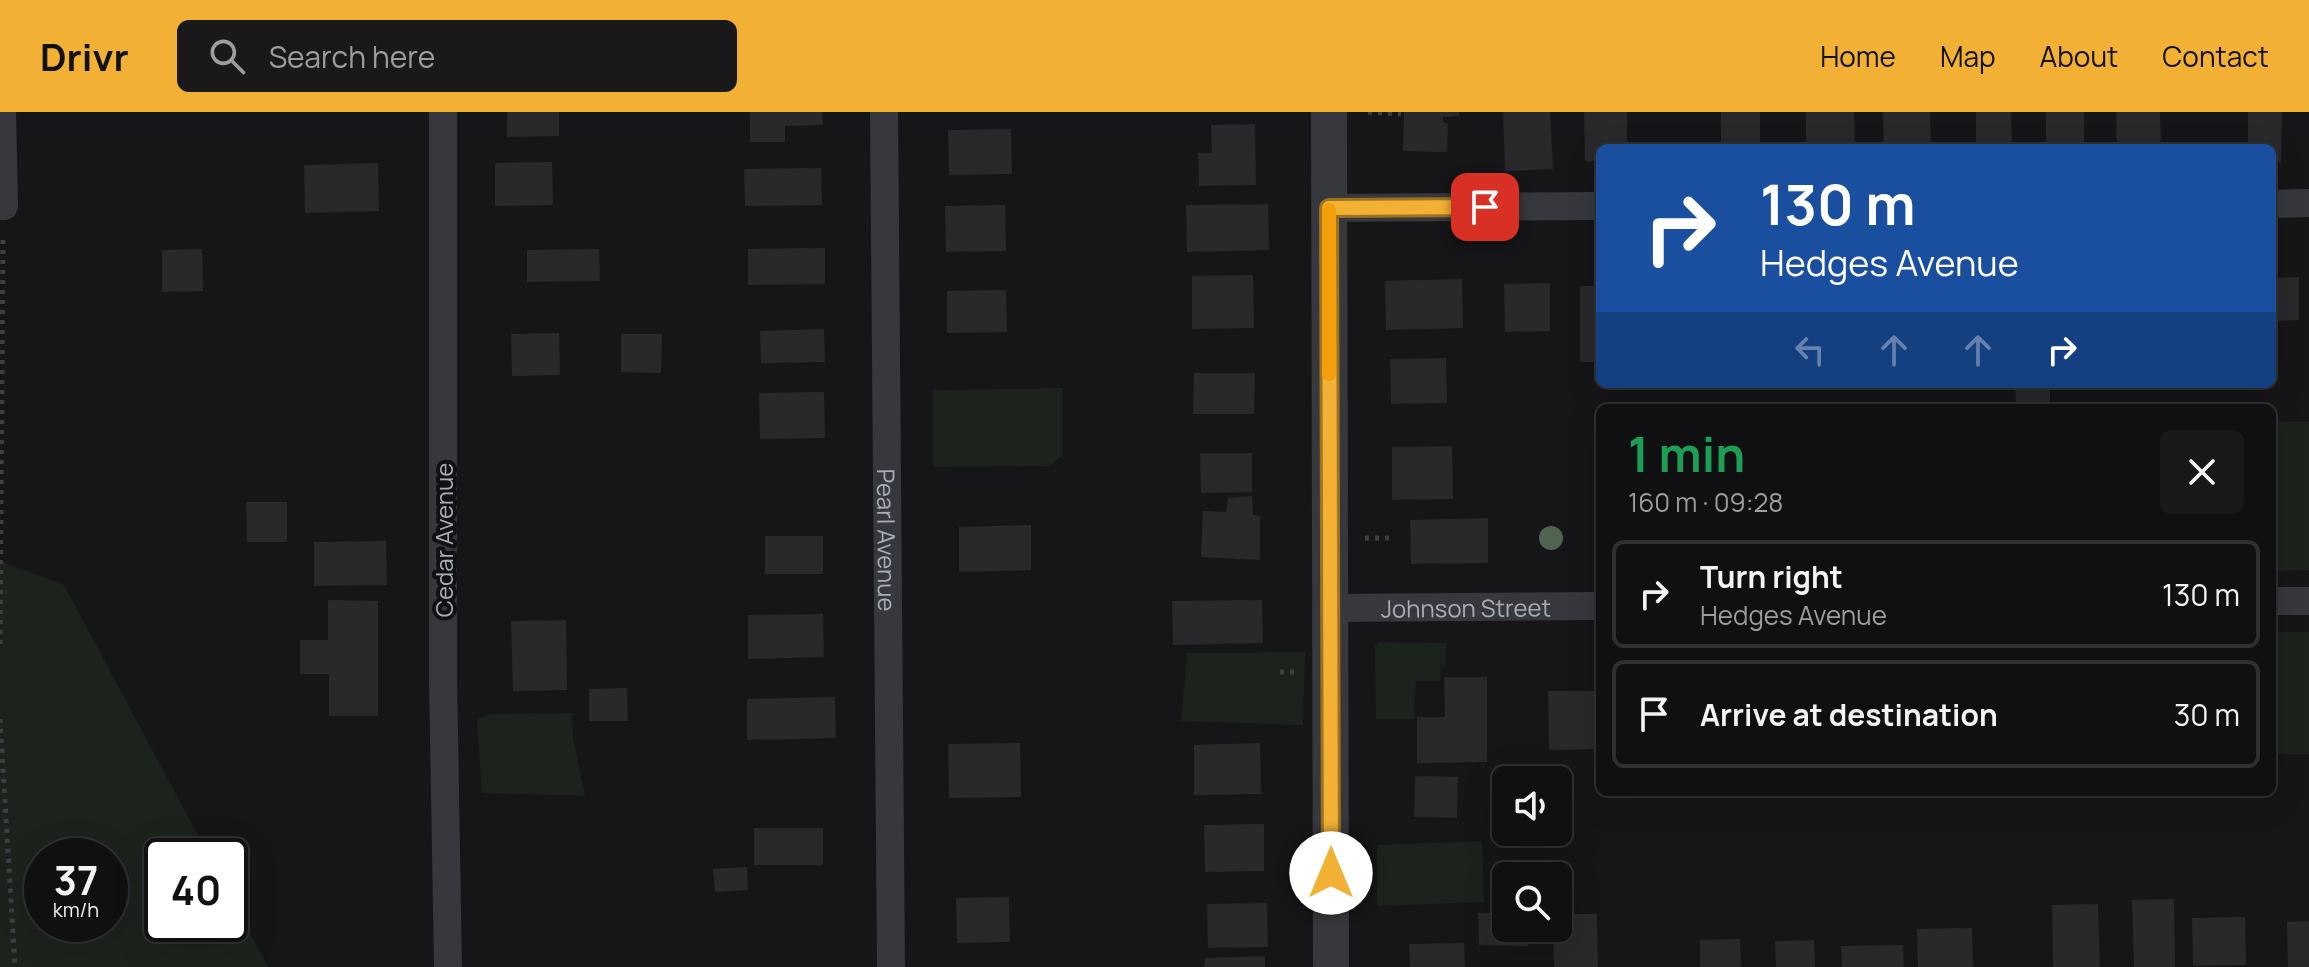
<!DOCTYPE html>
<html lang="en">
<head>
<meta charset="utf-8">
<style>
	:root { --surface:#101012; --page:#19191b; --text:#f1f3f6; --muted:#9c9d9f; --line:#303032; --accent:#f2b134 }
	body { margin:0; font-family:Manrope,sans-serif; background:var(--page); color:var(--text); height:100vh; display:flex; flex-direction:column; font-size:30px; white-space:nowrap }
	* { box-sizing:border-box; margin:0 }
	p { font-size:26px; color:var(--muted) }
	.icon { flex:none; width:44px; height:44px; fill:none; stroke:currentColor; stroke-width:2; stroke-linecap:round; stroke-linejoin:round }
	.map { position:relative; flex:1; overflow:hidden }
	.details { position:absolute; left:1596px; top:292px; width:680px; height:392px; display:flex; flex-direction:column; background:var(--surface); border-radius:12px; box-shadow:0 8px 32px #0002,0 0 0 2px var(--line) }
	.details>* { flex:none }
	.banner { position:absolute; left:1596px; top:32px; width:680px; height:244px; border-radius:12px; box-shadow:0 8px 32px #0002,0 0 0 2px var(--line); background:#1a4fa0; color:#fff; overflow:hidden }
	.buttons { position:absolute; left:1492px; top:654px; display:grid; gap:16px }
	.buttons a { display:grid; place-items:center; width:80px; height:80px; border-radius:12px; background:var(--surface); box-shadow:0 8px 32px #0002,0 0 0 2px var(--line); font-size:40px }
	.speed { position:absolute; left:24px; top:726px; display:flex; gap:16px; font-size:40px; font-weight:700; text-align:center }
	.speed>* { display:grid; place-content:center; width:104px; height:104px; border-radius:50%; background:var(--surface); box-shadow:0 8px 32px #0002,0 0 0 2px var(--line); line-height:1 }
	.speed small { font-size:20px; font-weight:400 }
	.speed .limit { border:4px solid #111; border-radius:12px; background:#fff; color:#111 }
	.pin { position:absolute; display:grid; place-items:center; width:68px; height:68px; color:#fff; margin:-34px; border-radius:16px; box-shadow:0 4px 12px #0006 }
	.me { position:absolute; width:88px; margin:-44px; rotate:0deg; stroke-linejoin:round; filter:drop-shadow(0 0 6px #0008) }
	.turn { display:flex; align-items:center; gap:28px; height:168px; padding:0 32px; font-size:36px }
	.turn .icon { width:104px; height:104px; stroke-width:2.5 }
	.turn b { display:block; font-size:56px; line-height:68px }
	.lanes { display:flex; align-items:center; height:76px; padding:0 32px; background:#0003; justify-content:center; gap:40px; direction:ltr }
	.lanes .off { opacity:.35 }
	.round { display:grid; place-items:center; flex:none; width:84px; height:84px; border-radius:12px; background:var(--page) }
	.headline { display:flex; align-items:center; justify-content:space-between; height:136px; padding:0 32px }
	h1 { font-size:48px; font-weight:700; line-height:60px; color:#1e9e55 }
	ul { padding:0; list-style:none }
	li { display:flex; align-items:center; gap:24px; height:108px; margin:0 16px 12px; padding:0 16px; border:4px solid var(--line); border-radius:12px }
	li div { flex:1 }
	li b { display:block; font-size:30px }
	li em { font-style:normal }
	header { display:flex; align-items:center; gap:48px; box-sizing:border-box; height:112px; padding:0 40px; background:var(--accent); color:#111 }
	header strong { font-size:38px }
	nav { display:flex; gap:44px; margin-inline-start:auto; font-size:28px }
	.search { width:560px; height:72px; background:var(--page); display:flex; align-items:center; gap:20px; box-sizing:border-box; padding:0 28px; border-radius:12px; color:var(--muted); font-size:30px }
	.map>svg:first-child { display:block }
	.green { fill:#1c231d; fill-rule:evenodd }
	.building { fill:#29292c }
	.lines { fill:none; stroke-linecap:round; stroke-linejoin:round }
	.path { stroke:#3d3f44; stroke-width:5; stroke-dasharray:4 6; stroke-linecap:butt }
	.minor { stroke:#37383d; stroke-width:28 }
	.tertiary { stroke:#37383d; stroke-width:36 }
	.tree { fill:#506452 }
	.route-casing { stroke:#9d7322; stroke-width:20 }
	.route { stroke:#f2b134; stroke-width:14 }
	.slow { stroke:#f59e0b; stroke-width:14 }
	.labels { text-anchor:middle; dominant-baseline:central; stroke-width:8; stroke-linejoin:round; paint-order:stroke }
	.street-label { font-size:24px; fill:#a8adb8; stroke:#111113 }
</style>
</head>
<body>
<header>
<strong>Drivr</strong>
<div class="search"><svg class="icon" aria-label="search" viewBox="0 0 24 24"><circle cx="10" cy="10" r="6"/><path d="M15 15l6 6"/></svg>Search here</div>
<nav><a>Home</a><a>Map</a><a>About</a><a>Contact</a></nav>
</header>
<div class="map">
<svg width="2309" height="855" viewBox="0 0 2309 855">
	<rect width="100%" height="100%" fill="#161618"/>
	<path class="green" d="M1063 276V343L1049 354 933 355V278Z
		M2272 310H2309V458L2272 459Z
		M0 449 64 473 209 744H162V812H230V783L268 855H0ZM110 744V812H42V744Z
		M2272 520H2309V642H2272Z
		M1379 530 1446 531V554L1441 555 1440 569H1416L1414 607H1376L1375 534Z
		M1305 540 1303 613 1181 609 1187 541Z
		M572 601 573 627 585 684 482 681 477 607 490 602Z
		M1482 729 1484 790 1377 794V733Z"/>
	<path class="building" d="M507 0H559V24L507 25Z
		M750 0H822L823 13 785 14V30H750Z
		M1404 0H1459V4L1443 5V10L1448 12 1447 40 1403 39Z
		M1503 0H1550L1553 57 1505 59Z
		M1584 0H1627V36H1600V49H1585Z
		M1721 0H1760V36H1721Z
		M1806 0H1854L1855 36H1806Z
		M1883 0H1930L1931 36H1884Z
		M1976 0H2011L2012 36H1976Z
		M2046 0H2084V36H2046Z
		M2116 0H2160L2161 36H2117Z
		M2248 0H2282L2281 50H2272V36H2248Z
		M1255 12 1256 73 1199 74 1198 41H1212L1211 13Z
		M1011 17 1012 62 949 63 948 18Z
		M552 50 553 93 495 94V51Z
		M378 51 379 99 305 101 304 53Z
		M821 56 822 93 745 94 744 57Z
		M1268 92 1269 138 1187 140 1186 93Z
		M1005 93 1006 139 946 140 945 94Z
		M825 136V172L748 173V137Z
		M202 137 203 179 162 180V138Z
		M599 137 600 169 527 170V138Z
		M1253 163 1254 216 1192 217V164Z
		M2299 165V208L2272 209V166Z
		M1462 167 1463 216 1386 218 1385 169Z
		M1550 171V219L1505 220 1504 172Z
		M1580 174H1600V250H1580Z
		M1006 178 1007 220 947 221V179Z
		M824 217 825 250 761 251 760 219Z
		M559 221 560 263 512 264 511 222Z
		M621 222H662L661 261 621 260Z
		M1446 246 1447 291 1391 292 1390 247Z
		M1194 261H1255L1254 302H1193Z
		M2015 272H2050V296H2016Z
		M824 280 825 326 760 327 759 281Z
		M1452 334 1453 387 1392 388V335Z
		M1200 341H1252V380L1201 381Z
		M1252 384 1253 403 1260 404V448L1201 445 1203 399 1226 400 1228 386Z
		M246 390H287V430H247Z
		M1488 406V451L1411 452 1410 408Z
		M1031 413V458L959 460V415Z
		M765 424H823V462H765Z
		M386 429 387 473 314 474V430Z
		M328 488 378 489V604H329V562H300V528H328Z
		M1262 488 1263 531 1173 533 1172 489Z
		M823 502 824 545 748 547V503Z
		M566 508 567 578 513 579 511 509Z
		M1444 565H1487V650L1417 651V605H1445Z
		M627 576 628 609H589V577Z
		M1548 579H1596L1597 637 1549 638Z
		M835 585 836 626 747 628V587Z
		M1020 631 1021 685 949 686 948 632Z
		M1260 631 1261 682 1194 683V633Z
		M1415 664 1458 665 1457 706 1414 705Z
		M1264 712V759L1205 760 1204 713Z
		M754 716H823V753H754Z
		M747 755 748 778 715 780 713 757Z
		M1009 785 1010 830 957 831 956 786Z
		M2174 787 2175 855H2134L2132 788Z
		M1267 791 1268 835 1208 836 1207 792Z
		M2098 792 2100 855H2053L2052 793Z
		M1478 801H1506V816H1528V834L1479 833Z
		M1558 802H1597L1598 855H1554L1553 816H1558Z
		M2245 805 2246 853 2193 854 2192 806Z
		M2309 809V855H2288L2287 810Z
		M1972 816 1973 855H1918L1917 817Z
		M1740 827 1741 855H1700V828Z
		M1814 828 1815 855H1776L1775 829Z
		M1464 831 1465 855H1410L1409 832Z
		M1903 833 1904 855H1842L1841 834Z
		M1265 844V855H1204L1205 846Z"/>
	<g class="lines">
		<path class="path" d="M1368 0 1401 2
			M1365 426H1394
			M0 532 3 123
			M1280 560H1297
			M0 607 15 855"/>
		<g class="minor">
			<path d="M443 0V565L448 855"/>
			<path id="s1" d="M884 0 891 855"/>
			<path d="M2272 92 2309 91"/>
			<path d="M0 94H4L2 0"/>
			<path d="M1329 96 1600 94"/>
			<path d="M2272 489H2309"/>
			<path id="s2" d="M1330 496 1600 494"/>
		</g>
		<path class="tertiary" d="M1329 0 1331 855"/>
	</g>
	<circle class="tree" cx="1551" cy="426" r="12"/>
	<g class="lines">
		<g class="route-casing">
			<path id="route" d="M1331 761 1329 96 1485 95"/>
		</g>
		<use href="#route" class="route"/>
		<path class="slow" d="M1329 98V262"/>
	</g>
	<g class="labels">
		<g class="street-label">
			<text transform="translate(443 428) rotate(-90)">Cedar Avenue</text>
			<text stroke="none"><textPath href="#s1" startOffset="428">Pearl Avenue</textPath></text>
			<text stroke="none"><textPath href="#s2" startOffset="136">Johnson Street</textPath></text>
		</g>
	</g>
</svg>
<div class="buttons">
<a><svg class="icon" aria-label="sound" viewBox="0 0 24 24"><path d="M4 9h4l5-4v14l-5-4H4zM17 9q2 3 0 6"/></svg></a>
<a><svg class="icon" aria-label="search" viewBox="0 0 24 24"><circle cx="10" cy="10" r="6"/><path d="M15 15l6 6"/></svg></a>
</div>
<div class="speed"><div>37<small>km/h</small></div><div class="limit">40</div></div>
<div class="pin" style="left:1485px;top:95px;background:#d93025"><svg class="icon" aria-label="arrive" viewBox="0 0 24 24"><path d="M6 21V4h12l-3 4 3 4H6"/></svg></div>
<svg class="me" style="left:1331px;top:761px" viewBox="-20 -20 40 40"><circle r="19" fill="#fff"/><path d="M0-13L10 11 0 6-10 11z" fill="#f2b134"/></svg>
<div class="banner">
<div class="turn"><svg class="icon" aria-label="right" viewBox="0 0 24 24"><path d="M7 20v-9h11M14 6l5 5-5 5"/></svg><div><b>130 m</b>Hedges Avenue</div></div>
<div class="lanes"><svg class="icon off" aria-label="left" viewBox="0 0 24 24"><path d="M17 20v-9H6M10 6l-5 5 5 5"/></svg><svg class="icon off" aria-label="ahead" viewBox="0 0 24 24"><path d="M12 20V5M6 11l6-6 6 6"/></svg><svg class="icon off" aria-label="ahead" viewBox="0 0 24 24"><path d="M12 20V5M6 11l6-6 6 6"/></svg><svg class="icon" aria-label="right" viewBox="0 0 24 24"><path d="M7 20v-9h11M14 6l5 5-5 5"/></svg></div>
</div>
<section class="details">
<div class="headline"><div><h1>1 min</h1><p>160 m · 09:28</p></div><a class="round"><svg class="icon" aria-label="close" viewBox="0 0 24 24"><path d="M6 6l12 12M18 6L6 18"/></svg></a></div>
<ul>
<li><svg class="icon" aria-label="right" viewBox="0 0 24 24"><path d="M7 20v-9h11M14 6l5 5-5 5"/></svg><div><b>Turn right</b><p>Hedges Avenue</p></div><em>130 m</em></li>
<li><svg class="icon" aria-label="arrive" viewBox="0 0 24 24"><path d="M6 21V4h12l-3 4 3 4H6"/></svg><div><b>Arrive at destination</b></div><em>30 m</em></li>
</ul>
</section>
</div>
</body>
</html>
